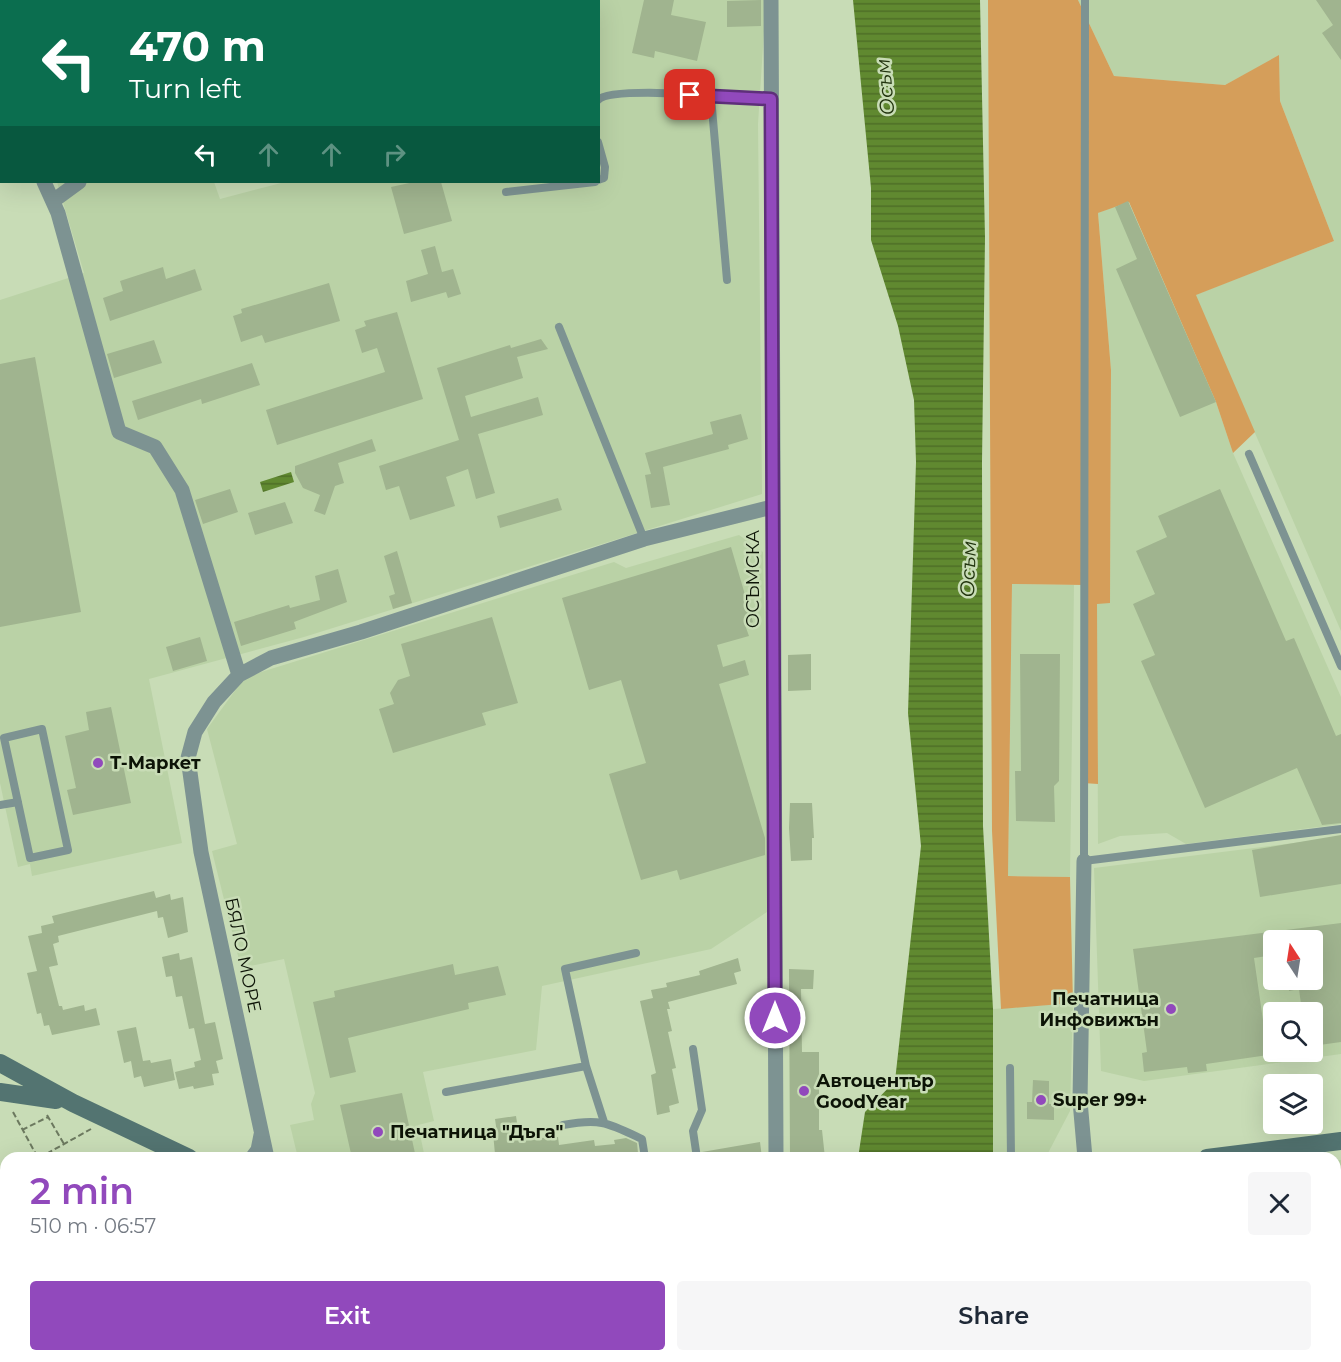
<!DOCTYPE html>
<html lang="en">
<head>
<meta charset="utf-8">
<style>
	:root { --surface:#fff; --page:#f6f6f7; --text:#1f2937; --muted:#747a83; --accent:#9149bc }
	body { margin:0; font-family:Montserrat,sans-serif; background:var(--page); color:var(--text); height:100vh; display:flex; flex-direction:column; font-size:22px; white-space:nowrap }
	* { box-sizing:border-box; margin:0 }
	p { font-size:20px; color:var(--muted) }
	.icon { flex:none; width:33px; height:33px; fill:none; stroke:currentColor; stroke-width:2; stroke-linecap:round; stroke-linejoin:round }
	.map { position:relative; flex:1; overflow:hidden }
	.sheet { position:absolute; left:0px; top:1152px; width:1341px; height:210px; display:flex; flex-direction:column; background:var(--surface); border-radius:18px 18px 0 0; box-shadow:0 6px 24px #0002 }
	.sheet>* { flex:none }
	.banner { position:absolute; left:0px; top:0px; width:600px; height:183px; box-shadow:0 6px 24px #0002; background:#0b6e4f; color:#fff; overflow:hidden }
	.needle { width:39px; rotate:348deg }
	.buttons { position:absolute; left:1263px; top:930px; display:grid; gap:12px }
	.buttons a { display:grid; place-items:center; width:60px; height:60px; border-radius:6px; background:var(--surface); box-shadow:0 6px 24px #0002; font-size:30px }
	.pin { position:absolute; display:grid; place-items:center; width:51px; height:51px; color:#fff; margin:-26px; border-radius:12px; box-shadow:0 3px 9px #0006 }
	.me { position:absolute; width:66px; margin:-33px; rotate:0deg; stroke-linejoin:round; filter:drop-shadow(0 0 4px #0008) }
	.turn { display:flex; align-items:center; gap:21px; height:126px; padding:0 30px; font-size:27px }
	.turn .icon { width:78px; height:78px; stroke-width:2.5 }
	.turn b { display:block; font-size:42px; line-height:51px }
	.lanes { display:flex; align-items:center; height:57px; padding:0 30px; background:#0003; justify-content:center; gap:30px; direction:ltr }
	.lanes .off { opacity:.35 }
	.round { display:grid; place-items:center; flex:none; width:63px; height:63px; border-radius:6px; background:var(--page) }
	.headline { display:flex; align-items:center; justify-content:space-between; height:102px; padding:0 30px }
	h1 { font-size:36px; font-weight:600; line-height:45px; color:var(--accent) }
	.cta { display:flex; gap:12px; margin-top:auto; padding:12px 30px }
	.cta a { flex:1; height:69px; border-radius:6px; background:var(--accent); color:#fff; font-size:24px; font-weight:600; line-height:69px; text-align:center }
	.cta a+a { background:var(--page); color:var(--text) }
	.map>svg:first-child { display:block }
	.built { fill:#bad2a6; fill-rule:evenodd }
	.grass { fill:#d59e5a }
	.water { fill:url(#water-rules) }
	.building { fill:#a0b48f }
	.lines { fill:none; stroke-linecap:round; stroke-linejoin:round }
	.path { stroke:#6c795f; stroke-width:2; stroke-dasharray:6 3; stroke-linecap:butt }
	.lane { stroke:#7d9392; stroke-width:8 }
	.street { stroke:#7d9392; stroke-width:15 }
	.secondary { stroke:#537471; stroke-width:18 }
	.route-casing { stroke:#5e2f7a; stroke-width:15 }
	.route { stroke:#9149bc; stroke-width:10 }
	.poi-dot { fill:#9149bc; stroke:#c8dcb6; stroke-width:2 }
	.labels { text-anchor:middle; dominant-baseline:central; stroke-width:5; stroke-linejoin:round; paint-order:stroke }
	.street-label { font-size:18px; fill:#0c1306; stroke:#c8dcb6 }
	.poi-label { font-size:18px; font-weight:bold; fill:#0c1306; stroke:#c8dcb6; text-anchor:start }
	.water-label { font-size:20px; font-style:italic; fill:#22340f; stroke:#c8dcb6 }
</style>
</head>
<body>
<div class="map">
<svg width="1341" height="1362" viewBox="0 0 1341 1362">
	<defs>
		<pattern id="water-rules" width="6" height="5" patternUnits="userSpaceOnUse" patternTransform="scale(1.5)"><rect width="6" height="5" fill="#608930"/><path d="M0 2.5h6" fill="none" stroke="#4e6f27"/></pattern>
	</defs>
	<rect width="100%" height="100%" fill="#c8dcb6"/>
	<path class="built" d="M565 0H766L758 124 762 494 304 637 149 679 182 843 32 876 30 864 18 867 0 783V300L84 273 57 182H214L220 199 285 182H598V2Z
		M1078 0H1341V631L1195 295 1334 241 1280 101 1279 56 1225 85 1114 76Z
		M1128 201 1216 402 1233 453 1341 697V824L1186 844 1167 833 1120 836 1098 844 1097 603 1110 602 1111 370 1098 213Z
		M739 535 763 552 770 854 767 912 711 949 542 986 536 1050 423 1072 434 1121 418 1125 425 1158H298L290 1125 314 1120 311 1104 315 1093 284 959 241 968 212 851 237 844 207 729 245 677 614 562 626 568Z
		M1012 584 1074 585 1070 877 1008 876Z
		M1341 837V1054L1144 1081 1101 1071 1094 868ZM1274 940H1312V980H1274ZM1274 1012H1312V1052H1274Z
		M1073 1003 1070 1111 1047 1155 993 1158V1009Z
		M1335 1160H1341V1362H1056L1058 1356H1335Z
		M352 1356H409L412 1362H341Z
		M442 1356H576L578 1362H446Z"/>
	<path class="grass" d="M0 0H86L87 1 2 2 0 75Z
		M988 0H1078L1114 76 1225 85 1279 55 1280 101 1334 241 1196 295 1255 432 1233 453 1216 402 1129 202 1098 213 1111 370 1110 603 1097 604 1098 784 1083 783 1084 585 1012 584 1008 876 1070 877 1073 1003 1001 1009 992 831Z"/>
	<path class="water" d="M853 0H980L985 238 982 463 983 826 993 1009V1158H858L865 1112 895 1081 921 846 908 713 916 462 914 400 898 326 871 240V188Z
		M291 472 294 482 263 492 260 482Z
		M848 1356H993V1362H847Z"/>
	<path class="building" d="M644 0H674L671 15 706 22 697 61 655 51 654 58 632 53Z
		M761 0V26L727 27V1Z
		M1316 0H1341V60L1322 33 1333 25Z
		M414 182H441L452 221 404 234 391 187Z
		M1128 201 1216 402 1180 417 1116 269 1137 259 1115 207Z
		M435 246 442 272 453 269 461 294 448 298 446 292 411 302 406 281 428 274 421 250Z
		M163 267 166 279 195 269 202 290 110 321 103 298 123 291 120 281Z
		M329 283 340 321 265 343 262 335 241 342 233 316 242 313 241 309Z
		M397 312 423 399 277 445 266 410 385 372 377 348 362 353 355 330 366 326 364 321Z
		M541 339 548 349 517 357 523 378 465 396 471 417 538 397 543 415 478 434 495 493 476 499 468 469 446 477 455 506 410 520 399 486 386 490 379 466 459 440 437 368 510 345 511 348Z
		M154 340 162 363 114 378 107 354Z
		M35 357 81 612 0 627V364Z
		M252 363 260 385 202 404 201 399 138 420 132 401Z
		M741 414 748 439 728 445 729 449 663 467 670 505 651 508 645 475 651 474 645 453 713 434 710 422Z
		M372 439 376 451 338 463 344 483 335 486 325 515 314 511 320 495 303 488 295 473V466Z
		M230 489 238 512 203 524 195 500Z
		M1220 489 1286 641 1294 638 1336 736 1341 734V823L1322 825 1297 768 1205 808 1141 661 1155 655 1133 604 1155 594 1136 551 1167 537 1158 516Z
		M558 498 562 510 500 528 497 516Z
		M285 502 293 523 255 535 248 513Z
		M731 547 753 622 745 625 749 636 717 645 723 667 745 660 749 675 719 684 765 838V855L680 880 677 870 641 880 609 774 646 763 621 680 589 690 562 598Z
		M397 551 412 603 393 609 389 596 395 594 384 556Z
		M338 569 347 602 294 622 296 629 241 646 234 622 289 605 290 608 320 600 315 576Z
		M492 617 518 703 482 713 486 725 393 753 379 709 394 704 390 693 398 680 410 676 401 644Z
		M200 637 207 661 173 671 166 647Z
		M811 654V690L788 691V655Z
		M1020 654H1060L1059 781 1054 786 1055 822 1016 821 1015 771H1021Z
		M111 707 131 803 73 815 67 790 76 788 65 736 89 730 86 712Z
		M790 803H812L814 838H812V860L791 861 789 828Z
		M1341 835V884L1260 897 1252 850Z
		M154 891 156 898 170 894 171 900 183 897 188 932 168 938 163 917 158 918 157 911 58 936 59 942 53 944 58 965 49 967 59 1006H62L63 1010 84 1005 85 1011 96 1008 100 1025 52 1035 49 1025 44 1026 41 1013 37 1014 27 973 37 971 28 936 42 933 41 926 54 923 52 916Z
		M1341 923V1042L1312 1046V1012H1302L1299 989 1289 991 1288 980H1312V940H1274V955L1254 958 1268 1055 1206 1064 1207 1071 1188 1073 1187 1067 1144 1072 1142 1053 1147 1052 1133 949Z
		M179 953 180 960 192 957 205 1024 215 1022 223 1059 216 1061 219 1073 212 1074 214 1085 194 1089 193 1086 179 1089 175 1072 195 1067 194 1062 201 1060 194 1028 189 1029 182 996 176 997 172 976 166 977 162 957Z
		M738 958 741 971 734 973 737 984 668 1002 670 1009H667L672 1031 668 1032 676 1068 672 1069 679 1103 669 1106 670 1112 657 1115 651 1075 656 1073 640 1001 653 998 651 990 667 987 666 983 700 975 699 971Z
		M453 964 455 975 498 966 506 995 468 1003 469 1009 348 1038 356 1072 330 1078 313 1002 335 997 334 991Z
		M789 969 814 970 813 989H801L802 1052H819V1130H822L825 1158H790Z
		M136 1027 143 1061 150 1060 151 1063 171 1059 175 1080 144 1087 141 1076 134 1078 131 1061 124 1063 117 1031Z
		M1033 1080 1049 1081V1104H1054V1120L1027 1119V1102H1032Z
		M402 1093 416 1158H352L340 1105Z
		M516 1116 519 1136 523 1135V1139L558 1137 559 1145 594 1140 595 1146 615 1144 614 1140 626 1138 637 1143 638 1153 631 1154V1158H510V1152L495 1154 493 1133H497L495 1119Z
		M760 1142 762 1158H703L702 1152Z"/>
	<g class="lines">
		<path class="path" d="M13 1112 38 1158
			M47 1115 64 1144
			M22 1130 48 1117
			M39 1158 91 1129"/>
		<path class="lane" d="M1085 0 1084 861 1341 829
			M711 97 727 280
			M598 100C612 85 743 98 771 99
			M598 142 605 167 604 178 598 180
			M506 192 595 182
			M559 327 644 539
			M1249 454 1341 666
			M42 729 68 850 30 858 4 738Z
			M0 805 18 802
			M693 1049 702 1110 693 1131 697 1158
			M586 1066 604 1122
			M1010 1068 1011 1158
			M446 1092 586 1066 565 969 636 953
			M563 1125C601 1118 608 1123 642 1139L645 1158
			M1335 1176 1341 1175
			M166 1356 169 1362"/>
		<path class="street" d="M771 0 776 1158
			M107 2 108 0
			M535 2 536 0
			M44 182 58 213 119 432 155 447 182 490 239 675
			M53 201 79 182
			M1084 861 1080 1101 1085 1158
			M252 1158 258 1150 261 1135
			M267 1158 201 852 188 758 195 732 214 702 239 675 271 658 361 632 644 539 772 507
			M427 1356 430 1362
			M614 1356 616 1362
			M722 1356V1362
			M787 1356 788 1362
			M1103 1356 1120 1362
			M320 1362 331 1356
			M1039 1362 1040 1356"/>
		<path class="secondary" d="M0 1063 73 1103 189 1158
			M0 1092 56 1100
			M1207 1158 1341 1141
			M0 1202 6 1214
			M83 1356 86 1362"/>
	</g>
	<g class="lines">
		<g class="route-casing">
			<path id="route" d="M690 95 771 99 775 1018"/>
		</g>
		<use href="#route" class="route"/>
	</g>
	<g class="poi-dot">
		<circle cx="98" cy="763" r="6"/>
		<circle cx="1171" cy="1009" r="6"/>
		<circle cx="804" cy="1091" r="6"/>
		<circle cx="1041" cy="1100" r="6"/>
		<circle cx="378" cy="1132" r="6"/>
	</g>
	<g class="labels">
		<g class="street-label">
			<text transform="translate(753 579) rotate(-90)">ОСЪМСКА</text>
			<text transform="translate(243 955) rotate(78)">БЯЛО МОРЕ</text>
		</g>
		<g class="poi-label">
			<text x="110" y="763">Т-Маркет</text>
			<text x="1159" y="999" text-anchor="end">Печатница<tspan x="1159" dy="21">Инфовижън</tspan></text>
			<text x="816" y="1081">Автоцентър<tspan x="816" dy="21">GoodYear</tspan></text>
			<text x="1053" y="1100">Super 99+</text>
			<text x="390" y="1132">Печатница "Дъга"</text>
		</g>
		<g class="water-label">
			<text transform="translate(885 87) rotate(-95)">Осъм</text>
			<text transform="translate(968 569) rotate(-88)">Осъм</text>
		</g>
	</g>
</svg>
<div class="buttons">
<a><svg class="needle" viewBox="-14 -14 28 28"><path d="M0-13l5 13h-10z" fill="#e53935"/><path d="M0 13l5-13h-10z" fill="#747a83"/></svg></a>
<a><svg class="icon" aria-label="search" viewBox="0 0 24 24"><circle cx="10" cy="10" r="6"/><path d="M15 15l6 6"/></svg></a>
<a><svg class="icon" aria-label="layers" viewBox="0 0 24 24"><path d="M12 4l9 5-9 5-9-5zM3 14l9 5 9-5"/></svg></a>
</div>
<div class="pin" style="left:690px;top:95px;background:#d93025"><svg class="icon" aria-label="arrive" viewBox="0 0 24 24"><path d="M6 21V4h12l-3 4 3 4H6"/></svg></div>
<svg class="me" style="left:775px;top:1018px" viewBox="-20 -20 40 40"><circle r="17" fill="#9149bc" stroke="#fff" stroke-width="3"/><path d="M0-11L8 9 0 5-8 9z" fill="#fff"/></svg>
<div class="banner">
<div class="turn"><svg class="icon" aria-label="left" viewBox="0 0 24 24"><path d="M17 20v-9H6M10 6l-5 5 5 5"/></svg><div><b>470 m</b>Turn left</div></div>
<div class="lanes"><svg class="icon" aria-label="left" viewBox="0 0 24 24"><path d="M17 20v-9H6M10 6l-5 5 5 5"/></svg><svg class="icon off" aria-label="ahead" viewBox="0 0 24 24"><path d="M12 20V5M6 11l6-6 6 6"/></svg><svg class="icon off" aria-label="ahead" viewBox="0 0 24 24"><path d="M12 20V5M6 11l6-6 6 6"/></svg><svg class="icon off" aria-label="right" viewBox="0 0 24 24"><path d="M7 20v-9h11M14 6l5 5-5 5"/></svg></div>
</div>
<section class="sheet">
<div class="headline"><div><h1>2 min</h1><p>510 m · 06:57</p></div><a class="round"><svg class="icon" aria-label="close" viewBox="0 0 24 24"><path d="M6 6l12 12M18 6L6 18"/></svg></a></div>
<div class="cta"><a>Exit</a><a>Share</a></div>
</section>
</div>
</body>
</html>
